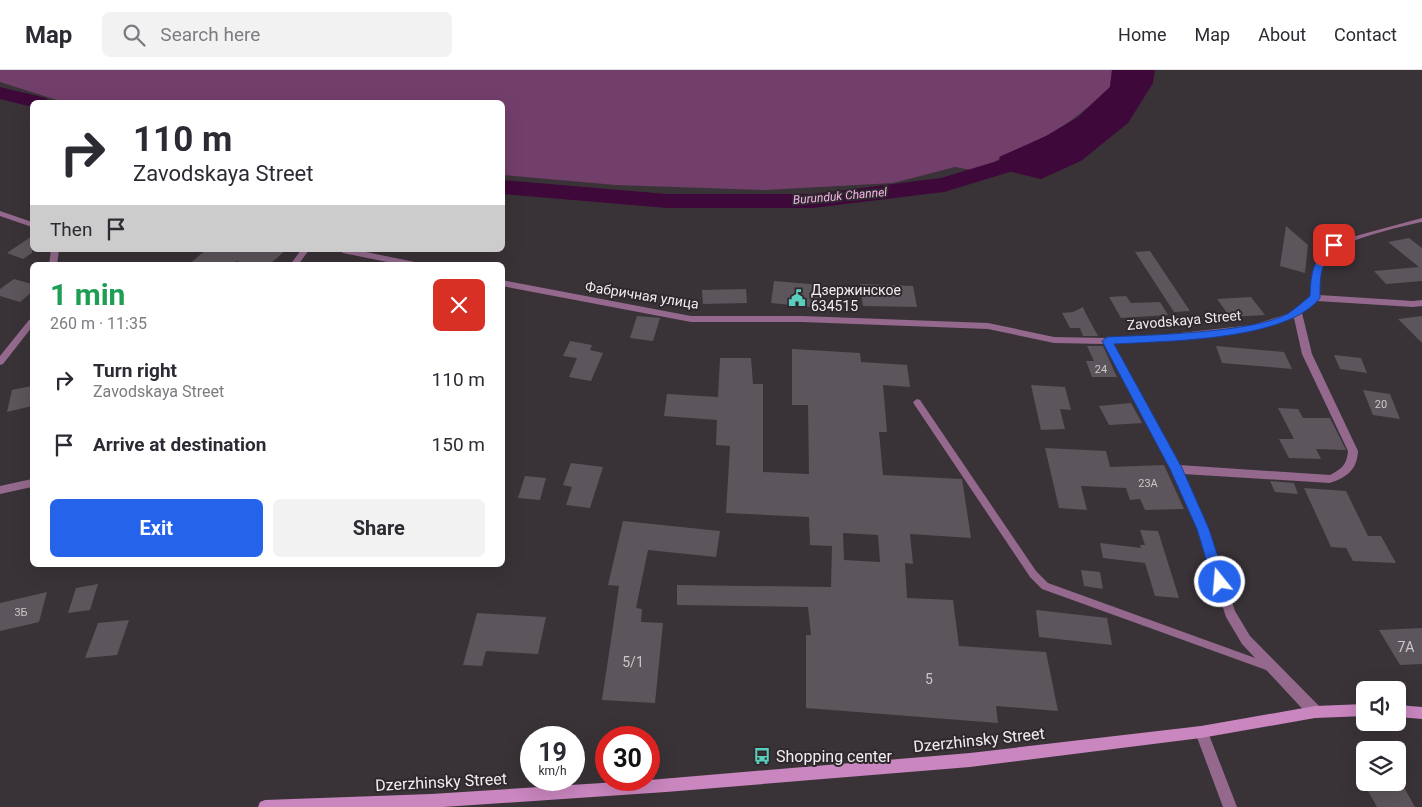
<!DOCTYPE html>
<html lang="en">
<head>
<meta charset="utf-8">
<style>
	:root { --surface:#fff; --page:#f2f2f3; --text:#2b2b33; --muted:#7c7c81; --line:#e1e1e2; --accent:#2563eb }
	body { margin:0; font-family:Roboto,sans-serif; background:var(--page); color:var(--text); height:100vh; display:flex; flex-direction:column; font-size:19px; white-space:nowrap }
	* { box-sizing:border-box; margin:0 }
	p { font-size:16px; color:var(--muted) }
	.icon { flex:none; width:28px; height:28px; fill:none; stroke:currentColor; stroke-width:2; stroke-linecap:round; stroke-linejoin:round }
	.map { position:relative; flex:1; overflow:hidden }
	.drawer { position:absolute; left:30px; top:192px; width:475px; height:305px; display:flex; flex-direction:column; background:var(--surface); border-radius:8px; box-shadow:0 5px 20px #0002 }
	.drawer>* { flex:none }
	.guide { position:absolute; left:30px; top:30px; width:475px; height:152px; border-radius:8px; box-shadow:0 5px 20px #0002; background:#fff; color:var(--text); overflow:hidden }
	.buttons { position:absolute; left:1356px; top:611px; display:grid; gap:10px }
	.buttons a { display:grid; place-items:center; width:50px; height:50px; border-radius:8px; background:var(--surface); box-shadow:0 5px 20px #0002; font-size:25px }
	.speed { position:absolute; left:520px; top:656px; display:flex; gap:10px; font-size:25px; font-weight:700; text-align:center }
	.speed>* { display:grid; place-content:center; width:65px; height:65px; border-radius:50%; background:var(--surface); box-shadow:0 5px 20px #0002; line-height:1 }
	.speed small { font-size:12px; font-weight:400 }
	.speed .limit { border:8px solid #d22; background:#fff; color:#111 }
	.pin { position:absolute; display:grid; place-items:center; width:42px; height:42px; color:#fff; margin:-21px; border-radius:10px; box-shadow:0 2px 8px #0006 }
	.me { position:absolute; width:55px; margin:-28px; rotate:343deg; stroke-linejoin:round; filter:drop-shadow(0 0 4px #0008) }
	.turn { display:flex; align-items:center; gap:18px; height:105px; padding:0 20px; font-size:22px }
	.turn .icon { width:65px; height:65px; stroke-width:2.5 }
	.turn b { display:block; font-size:35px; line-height:42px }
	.then { display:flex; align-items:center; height:48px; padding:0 20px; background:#0003; gap:10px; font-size:19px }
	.round { display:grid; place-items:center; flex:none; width:52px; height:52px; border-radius:8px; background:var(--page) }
	.overview { display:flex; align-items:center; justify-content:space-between; height:85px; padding:0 20px }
	h1 { font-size:30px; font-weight:700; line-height:38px; color:#1e9e55 }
	.primary-button { display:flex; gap:10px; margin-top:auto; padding:10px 20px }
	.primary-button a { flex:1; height:58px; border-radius:8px; background:var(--accent); color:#fff; font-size:20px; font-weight:700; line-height:58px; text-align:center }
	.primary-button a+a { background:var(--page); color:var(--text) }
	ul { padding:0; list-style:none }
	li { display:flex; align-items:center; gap:15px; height:65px; padding:0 20px }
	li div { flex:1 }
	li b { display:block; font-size:19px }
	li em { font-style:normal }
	header { display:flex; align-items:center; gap:30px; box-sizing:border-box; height:70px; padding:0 25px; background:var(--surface); border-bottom:1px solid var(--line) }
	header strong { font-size:24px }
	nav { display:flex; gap:28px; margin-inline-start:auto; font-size:18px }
	.search { width:350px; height:45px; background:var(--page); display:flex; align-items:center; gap:12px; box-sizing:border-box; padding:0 18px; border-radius:8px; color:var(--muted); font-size:19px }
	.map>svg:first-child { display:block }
	.green { fill:#723f6b }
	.water { fill:#3f083a }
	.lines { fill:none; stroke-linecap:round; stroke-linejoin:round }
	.river { fill:#3f083a; fill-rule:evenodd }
	.building { fill:#5c555b; fill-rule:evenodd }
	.lane { fill:#94698d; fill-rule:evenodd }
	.street { fill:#94698d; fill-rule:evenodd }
	.secondary { fill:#c986bf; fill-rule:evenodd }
	.route { fill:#2563eb; stroke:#184099 }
	.labels { text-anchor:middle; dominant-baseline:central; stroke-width:4; stroke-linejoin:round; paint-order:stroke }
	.number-label { font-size:11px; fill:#ccc7cb }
	.far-water-label { font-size:12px; font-style:italic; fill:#f6b3eb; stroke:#2f292e }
	.poi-label { font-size:14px; fill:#f1edf0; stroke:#2f292e; text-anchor:start }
	.street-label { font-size:14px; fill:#f1edf0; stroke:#2f292e }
	.near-number-label { font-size:14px; fill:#ccc7cb }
	.near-street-label { font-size:16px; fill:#f1edf0; stroke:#2f292e }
	.near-poi-label { font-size:16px; fill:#f1edf0; stroke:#2f292e; text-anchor:start }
</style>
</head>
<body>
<header>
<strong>Map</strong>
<div class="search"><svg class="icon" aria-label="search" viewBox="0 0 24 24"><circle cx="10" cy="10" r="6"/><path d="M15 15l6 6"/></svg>Search here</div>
<nav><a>Home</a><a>Map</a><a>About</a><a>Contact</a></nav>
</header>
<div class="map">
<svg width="1422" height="737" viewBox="0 0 1422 737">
	<rect width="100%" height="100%" fill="#393338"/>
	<path class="green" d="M0 0H1112L1110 17C1090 36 1071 53 1046 66 1021 79 1004 82 982 102L955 97 893 113 765 120 616 115 503 105 502 32H63L0 12Z"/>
	<path class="water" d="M1112 0H1155L1153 13 1128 53 1081 91 1041 109 1004 100 999 87 1046 66 1078 47 1110 17Z"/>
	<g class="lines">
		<path class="river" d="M0 17 46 28 49 32H32V37L0 29Z
			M1044 77 1052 79 1055 84 1052 89 944 122 813 138H667L502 124V110L667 124H813L941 108Z"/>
	</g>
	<path class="building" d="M1286 156 1308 175 1305 203 1280 196Z
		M32 166V183L23 189 7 183Z
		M1409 168 1422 178V211L1386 214 1374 201 1419 197 1388 172Z
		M206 180H286L269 195H250L236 191 235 195H188Z
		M1150 181 1190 241 1174 242 1135 182Z
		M14 209 32 214V222L20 232 0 226V219Z
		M774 211 821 215 820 238 771 233Z
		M860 214 913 216 917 237 863 236Z
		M746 219 747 233 703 234 702 220Z
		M1126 226 1131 233 1160 232 1168 245 1121 248 1109 227Z
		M1251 227 1265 245 1230 247 1217 229Z
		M1083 237 1085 242 1098 266H1083L1080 258H1070L1062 243 1073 242Z
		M637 246 660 248 653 271 630 268Z
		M1422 246V273L1398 249Z
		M570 271 592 275 590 280 603 283 591 311 569 307 577 288 563 286Z
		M1087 276H1103L1117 307H1092L1086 291H1094Z
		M1216 276 1284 282 1292 299 1222 293Z
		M792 279 860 283 861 292 907 295 910 317 883 315 887 362H879L883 405 962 409 971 468 910 464 913 494 905 493 907 528 953 530 959 576 1046 582 1058 641 996 636 998 653 806 638V565H811L808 537 677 535V515L831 517 832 476 810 475 809 447 726 443 730 376 716 375 717 350 664 346 667 324 718 327 720 288H751L753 314H763V402L809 404 808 335H792ZM843 463 878 465 880 492 844 490Z
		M1334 285 1361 288 1367 303 1340 299Z
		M1031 315 1065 317 1071 340 1060 339 1065 359 1041 360Z
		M32 316V336L7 342 12 320Z
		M1363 320 1390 324 1400 349 1373 345Z
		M1131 333 1142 353 1109 355 1099 336Z
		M1278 338 1298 339 1303 348H1330L1346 380 1316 379 1321 389 1289 388 1279 369H1294Z
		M1045 378 1106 381 1110 397 1164 395 1184 439 1145 440 1140 429 1130 430 1126 418 1081 416 1087 440 1059 438Z
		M571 393 603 397 590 438 566 435 572 417 563 415Z
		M525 406 546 408 540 430 518 428Z
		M1270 411 1294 413 1298 424 1275 422Z
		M1304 418 1346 421 1368 466H1381L1396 493 1353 491 1346 478 1331 477Z
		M623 451 720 461 716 487 648 480 636 538 642 539 641 552 663 553 655 633 602 630 619 516 608 515Z
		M1140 460 1158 461 1179 528 1155 526 1145 493 1103 488 1100 473 1141 478 1140 475H1145Z
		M1081 500 1100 502 1103 519 1084 516Z
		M98 514 90 540 68 543 76 518Z
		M47 522 39 552 0 561V533Z
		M1036 540 1107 548 1112 575 1039 567Z
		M477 543 546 547 538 584 486 581 482 596 463 595Z
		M129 550 117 585 85 588 98 553Z
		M1422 558V594L1400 595 1379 560Z
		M1363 712H1401L1415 737H1377Z"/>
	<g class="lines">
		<path class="lane" d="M917 329 920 330 1036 501 1048 513 1269 593 1272 594 1274 597 1272 600 1269 601 1042 519 1030 507 914 334 913 332Z"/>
		<path class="street" d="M0 141 32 152V157L0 146Z
			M1422 148V152C1402 156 1343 170 1329 184 1319 194 1320 212 1319 225L1413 231 1422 230V236L1413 237 1317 231 1302 243 1312 284 1358 381C1357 400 1347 407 1330 413L1183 404 1208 459 1235 541 1250 566 1320 637 1321 642 1320 647 1315 648 1310 647 1242 574 1226 547 1198 459 1171 400 1104 274 1054 273 988 259 802 252H691L502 216V210L691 246H802L988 253 1054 267 1107 268 1171 264 1252 255 1288 244 1311 227 1314 199 1317 189 1323 180 1331 175 1352 167ZM1294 248 1302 284 1348 381C1347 394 1342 399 1330 405L1179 395 1113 274 1171 270 1252 261Z
			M51 180H59L57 195H49Z
			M301 180H309L298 195H290Z
			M339 180H356L415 192 419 195H402L343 183Z
			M32 249V257L3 294 0 295V286L29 250Z
			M32 409V417L0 424V416Z
			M1201 656 1206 657 1237 737H1223L1195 662 1196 657Z"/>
		<path class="secondary" d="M1365 634V646L1315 648 1201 668 970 697 666 722 443 737H258L260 732 265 730 431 724 649 710 970 683 1201 656 1315 636Z
			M1398 635 1422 637V649L1398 647Z"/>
	</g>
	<path class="route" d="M1331 173 1338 175C1321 197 1320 198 1320 228 1286 271 1166 271 1114 274L1182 398 1209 459 1226 512 1224 516 1220 518 1215 516 1213 512 1197 459 1170 399 1102 271 1107 267C1149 265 1255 263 1289 243 1296 238 1303 232 1310 226 1311 201 1313 192 1331 173Z"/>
	<defs>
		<g id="civic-bare" transform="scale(1.35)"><path d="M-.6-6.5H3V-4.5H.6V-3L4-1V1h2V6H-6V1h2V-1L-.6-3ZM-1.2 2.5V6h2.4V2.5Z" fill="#5acebd" stroke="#2f292e" stroke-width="2.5" paint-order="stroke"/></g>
		<g id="bus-bare" transform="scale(1.35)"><path d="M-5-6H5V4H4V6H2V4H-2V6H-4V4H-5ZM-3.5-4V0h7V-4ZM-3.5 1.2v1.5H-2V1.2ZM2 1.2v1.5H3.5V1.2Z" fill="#5acebd" stroke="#2f292e" stroke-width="2.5" paint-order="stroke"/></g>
	</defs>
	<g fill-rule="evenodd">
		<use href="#civic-bare" x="797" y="228"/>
		<use href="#bus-bare" x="762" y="686"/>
	</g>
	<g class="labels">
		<g class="number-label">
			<text x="1101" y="299">24</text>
			<text x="1381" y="334">20</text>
			<text x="1148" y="413">23А</text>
			<text x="21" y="542">3Б</text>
		</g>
		<g class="far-water-label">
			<text transform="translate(840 126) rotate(-5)">Burunduk Channel</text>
		</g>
		<g class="poi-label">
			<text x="811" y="220">Дзержинское<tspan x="811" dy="16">634515</tspan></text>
		</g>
		<g class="street-label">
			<text transform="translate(642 225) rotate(9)">Фабричная улица</text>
			<text transform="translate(1184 250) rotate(-5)">Zavodskaya Street</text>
		</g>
		<g class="near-number-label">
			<text x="1406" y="577">7А</text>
			<text x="633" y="592">5/1</text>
			<text x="929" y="609">5</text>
		</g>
		<g class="near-street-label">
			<text transform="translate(979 670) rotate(-6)">Dzerzhinsky Street</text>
			<text transform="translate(441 712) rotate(-3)">Dzerzhinsky Street</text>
		</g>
		<g class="near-poi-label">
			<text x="776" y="686">Shopping center</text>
		</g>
	</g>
</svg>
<div class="buttons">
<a><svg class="icon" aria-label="sound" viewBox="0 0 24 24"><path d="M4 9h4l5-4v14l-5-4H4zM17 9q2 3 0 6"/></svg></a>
<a><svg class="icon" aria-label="layers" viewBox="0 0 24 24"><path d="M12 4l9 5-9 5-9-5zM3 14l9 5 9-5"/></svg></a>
</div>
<div class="speed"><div>19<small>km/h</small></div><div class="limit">30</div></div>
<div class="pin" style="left:1334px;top:175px;background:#d93025"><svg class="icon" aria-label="arrive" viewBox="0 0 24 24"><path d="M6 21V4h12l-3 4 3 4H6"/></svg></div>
<svg class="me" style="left:1220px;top:512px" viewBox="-20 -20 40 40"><circle r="17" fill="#2563eb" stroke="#fff" stroke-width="3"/><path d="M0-11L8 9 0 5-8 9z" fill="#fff"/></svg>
<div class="guide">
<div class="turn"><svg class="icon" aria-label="right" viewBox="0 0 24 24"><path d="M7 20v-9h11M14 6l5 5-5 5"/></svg><div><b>110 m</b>Zavodskaya Street</div></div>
<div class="then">Then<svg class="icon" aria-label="arrive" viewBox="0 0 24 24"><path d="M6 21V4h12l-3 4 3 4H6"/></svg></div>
</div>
<section class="drawer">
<div class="overview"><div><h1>1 min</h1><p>260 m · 11:35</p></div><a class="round" style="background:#d93025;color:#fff"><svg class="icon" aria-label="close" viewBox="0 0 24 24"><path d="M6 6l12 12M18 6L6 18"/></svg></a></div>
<ul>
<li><svg class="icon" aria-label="right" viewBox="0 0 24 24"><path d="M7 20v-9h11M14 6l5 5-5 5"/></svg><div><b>Turn right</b><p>Zavodskaya Street</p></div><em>110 m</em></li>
<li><svg class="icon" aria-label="arrive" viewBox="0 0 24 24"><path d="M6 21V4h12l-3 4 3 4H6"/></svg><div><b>Arrive at destination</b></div><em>150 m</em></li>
</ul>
<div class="primary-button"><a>Exit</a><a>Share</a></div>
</section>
</div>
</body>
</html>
